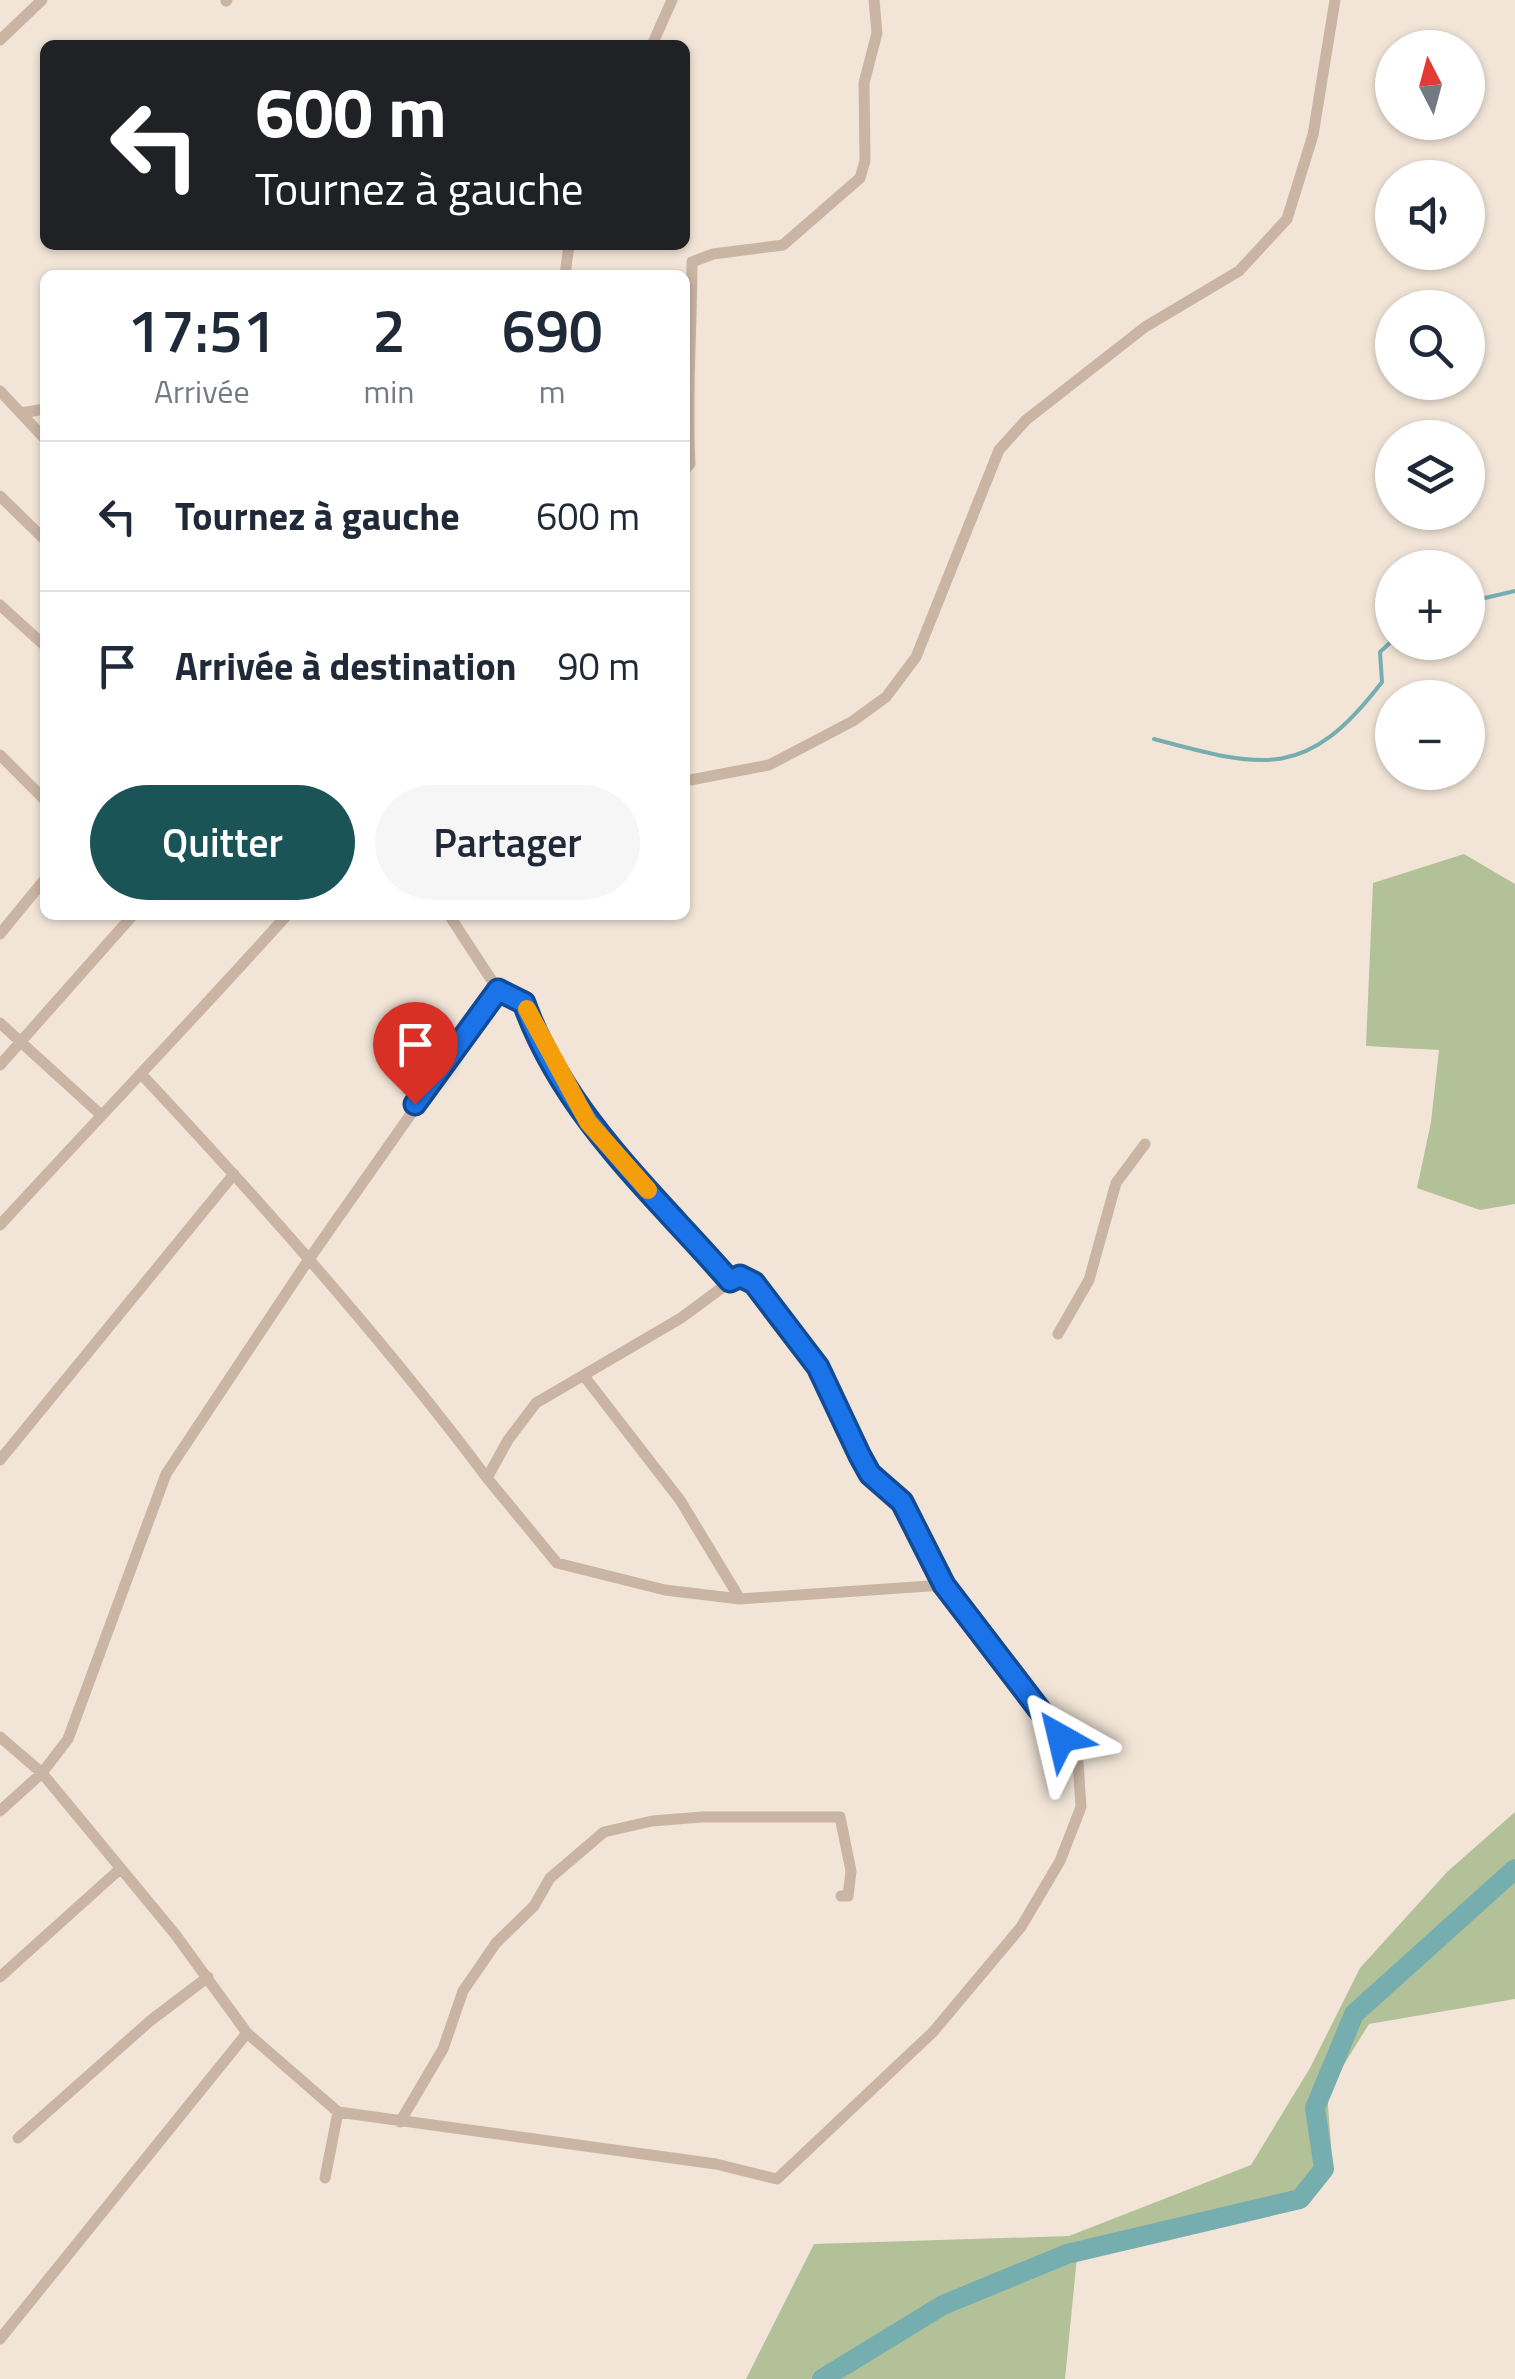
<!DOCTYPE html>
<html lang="fr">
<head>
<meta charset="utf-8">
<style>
	:root { --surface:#fff; --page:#f6f6f7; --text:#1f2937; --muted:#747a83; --line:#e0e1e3; --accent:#1a5457 }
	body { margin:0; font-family:"Titillium Web",sans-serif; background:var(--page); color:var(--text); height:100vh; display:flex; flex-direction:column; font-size:38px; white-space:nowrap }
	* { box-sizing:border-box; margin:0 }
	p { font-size:32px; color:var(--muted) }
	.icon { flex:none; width:55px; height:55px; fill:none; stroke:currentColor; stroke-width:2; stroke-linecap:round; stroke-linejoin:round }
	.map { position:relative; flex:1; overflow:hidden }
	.sheet { position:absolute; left:40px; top:270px; width:650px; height:650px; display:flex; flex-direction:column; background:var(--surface); border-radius:15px; box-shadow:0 2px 8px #0004 }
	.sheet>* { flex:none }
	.guide { position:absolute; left:40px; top:40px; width:650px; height:210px; border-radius:15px; box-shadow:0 2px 8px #0004; background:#202124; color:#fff; overflow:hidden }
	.needle { width:65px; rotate:354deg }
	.tools { position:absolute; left:1375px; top:30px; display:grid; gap:20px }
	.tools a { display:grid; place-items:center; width:110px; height:110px; border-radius:50%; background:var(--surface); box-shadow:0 2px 8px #0004; font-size:50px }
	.pin { position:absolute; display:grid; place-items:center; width:85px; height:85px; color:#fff; margin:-102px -42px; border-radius:50% 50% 50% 0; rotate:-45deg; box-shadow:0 0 10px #0007 }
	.pin .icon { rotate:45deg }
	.me { position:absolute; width:110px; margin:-55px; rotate:323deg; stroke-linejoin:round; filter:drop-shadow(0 0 8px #0008) }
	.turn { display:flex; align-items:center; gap:35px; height:210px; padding:0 50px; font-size:45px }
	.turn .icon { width:130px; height:130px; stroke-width:2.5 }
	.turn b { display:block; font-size:70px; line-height:85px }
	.eta { display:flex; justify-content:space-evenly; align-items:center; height:170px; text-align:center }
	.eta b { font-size:60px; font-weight:600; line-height:70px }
	.primary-button { display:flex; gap:20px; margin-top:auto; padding:20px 50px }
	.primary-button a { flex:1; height:115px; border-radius:60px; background:var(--accent); color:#fff; font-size:40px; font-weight:600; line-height:115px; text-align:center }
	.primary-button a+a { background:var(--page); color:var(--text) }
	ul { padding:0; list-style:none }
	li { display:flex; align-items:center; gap:30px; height:150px; padding:0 50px; border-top:2px solid var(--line) }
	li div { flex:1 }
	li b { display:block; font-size:38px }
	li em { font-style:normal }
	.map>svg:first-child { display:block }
	.green { fill:#b3c198 }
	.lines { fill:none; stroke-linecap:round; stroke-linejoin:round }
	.stream { stroke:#76aeaf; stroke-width:4 }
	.river { stroke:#76aeaf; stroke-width:20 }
	.minor { stroke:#cab5a4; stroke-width:11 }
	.route-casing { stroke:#114b97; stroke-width:25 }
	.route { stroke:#1a73e8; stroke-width:18 }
	.slow { stroke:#f59e0b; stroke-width:18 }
</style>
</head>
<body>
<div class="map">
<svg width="1515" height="2379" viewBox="0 0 1515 2379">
	<rect width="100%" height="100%" fill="#f2e5d8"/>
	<path class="green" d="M1464 854 1515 884V1204L1480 1210 1417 1188 1431 1122 1439 1050 1366 1046 1373 883Z
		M1515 1812V1999L1369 2024 1327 2092 1333 2171 1305 2200 1235 2222 1077 2257 1065 2379H746L814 2244 1069 2236 1251 2165 1310 2068 1360 1968 1447 1872Z"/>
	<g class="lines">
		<path class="stream" d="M1468 602 1515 591
			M1154 739C1265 769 1307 780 1382 682L1380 652 1392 641"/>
		<path class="river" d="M822 2379 943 2305 1067 2254 1300 2199 1324 2169 1315 2108 1354 2014 1515 1869"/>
		<path class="minor" d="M226 1 227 0
			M0 40 42 0
			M652 45 672 0
			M565 275 569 245
			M0 391 45 439
			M21 413 45 409
			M685 469 690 464C686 396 692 330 692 262L713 254 783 245 860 178 865 161 864 83 877 33 874 0
			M0 496 45 540
			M0 605 45 646
			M0 755 45 800
			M685 781 769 765 853 721 886 697 916 657 999 450 1026 420 1145 327 1239 271 1287 219 1313 135 1335 0
			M449 915 498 990 525 1003C564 1115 654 1194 731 1281
			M0 934 45 879
			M0 1023 100 1114
			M0 1065 133 915
			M0 1225C95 1121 193 1020 287 915
			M1058 1334 1089 1280 1116 1183 1145 1144
			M584 1376 680 1500 740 1599
			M0 1460 234 1174
			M487 1478 557 1563 665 1590 740 1599 944 1585
			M0 1737 42 1773 175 1934 247 2033 338 2112 716 2164 777 2179 933 2032 1021 1927 1060 1861 1081 1807 1078 1762 944 1585 901 1502 870 1474 860 1456 818 1367 754 1283 740 1277 731 1281 681 1318 536 1403 508 1440 487 1478C384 1340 261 1202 143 1076
			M0 1811 42 1773 68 1739 166 1474 307 1262 498 990
			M0 1977 120 1869
			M400 2122 443 2049 463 1991 496 1943 534 1906 550 1878 604 1832 652 1821 702 1817H840L851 1871 848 1896H841
			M18 2138 150 2021 208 1977
			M325 2178 338 2112
			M0 2339 247 2033"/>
	</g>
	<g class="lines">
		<g class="route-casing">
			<path id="route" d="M415 1104 498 990 524 1003C564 1115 654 1194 730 1281L740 1276 754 1283 818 1367 860 1456 870 1474 902 1502 944 1585 1061 1738"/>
		</g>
		<use href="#route" class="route"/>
		<path class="slow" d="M527 1009 588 1122 648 1190"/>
	</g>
</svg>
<div class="tools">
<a><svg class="needle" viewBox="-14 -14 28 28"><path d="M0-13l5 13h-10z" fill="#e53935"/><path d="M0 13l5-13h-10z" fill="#747a83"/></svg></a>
<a><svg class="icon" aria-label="sound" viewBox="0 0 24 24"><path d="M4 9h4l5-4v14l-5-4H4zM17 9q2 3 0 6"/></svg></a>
<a><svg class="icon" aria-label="search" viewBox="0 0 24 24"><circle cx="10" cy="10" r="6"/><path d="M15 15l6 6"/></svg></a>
<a><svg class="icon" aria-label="layers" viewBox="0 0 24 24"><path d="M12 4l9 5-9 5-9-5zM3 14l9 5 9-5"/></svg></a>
<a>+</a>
<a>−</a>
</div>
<div class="pin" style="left:415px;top:1104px;background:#d93025"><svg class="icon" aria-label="arrive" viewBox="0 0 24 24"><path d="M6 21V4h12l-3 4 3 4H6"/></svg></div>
<svg class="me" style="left:1061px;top:1738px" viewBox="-20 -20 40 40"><path d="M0-17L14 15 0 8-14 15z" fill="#1a73e8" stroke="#fff" stroke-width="4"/></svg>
<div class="guide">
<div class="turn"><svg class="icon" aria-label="left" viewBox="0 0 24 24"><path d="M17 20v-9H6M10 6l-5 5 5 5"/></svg><div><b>600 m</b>Tournez à gauche</div></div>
</div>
<section class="sheet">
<div class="eta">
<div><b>17:51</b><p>Arrivée</p></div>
<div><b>2</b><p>min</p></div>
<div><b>690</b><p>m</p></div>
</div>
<ul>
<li><svg class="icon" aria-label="left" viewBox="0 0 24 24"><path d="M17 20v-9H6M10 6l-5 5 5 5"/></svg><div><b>Tournez à gauche</b></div><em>600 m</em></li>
<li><svg class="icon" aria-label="arrive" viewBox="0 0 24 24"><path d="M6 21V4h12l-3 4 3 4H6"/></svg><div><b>Arrivée à destination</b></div><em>90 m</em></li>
</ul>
<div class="primary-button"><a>Quitter</a><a>Partager</a></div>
</section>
</div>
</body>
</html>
